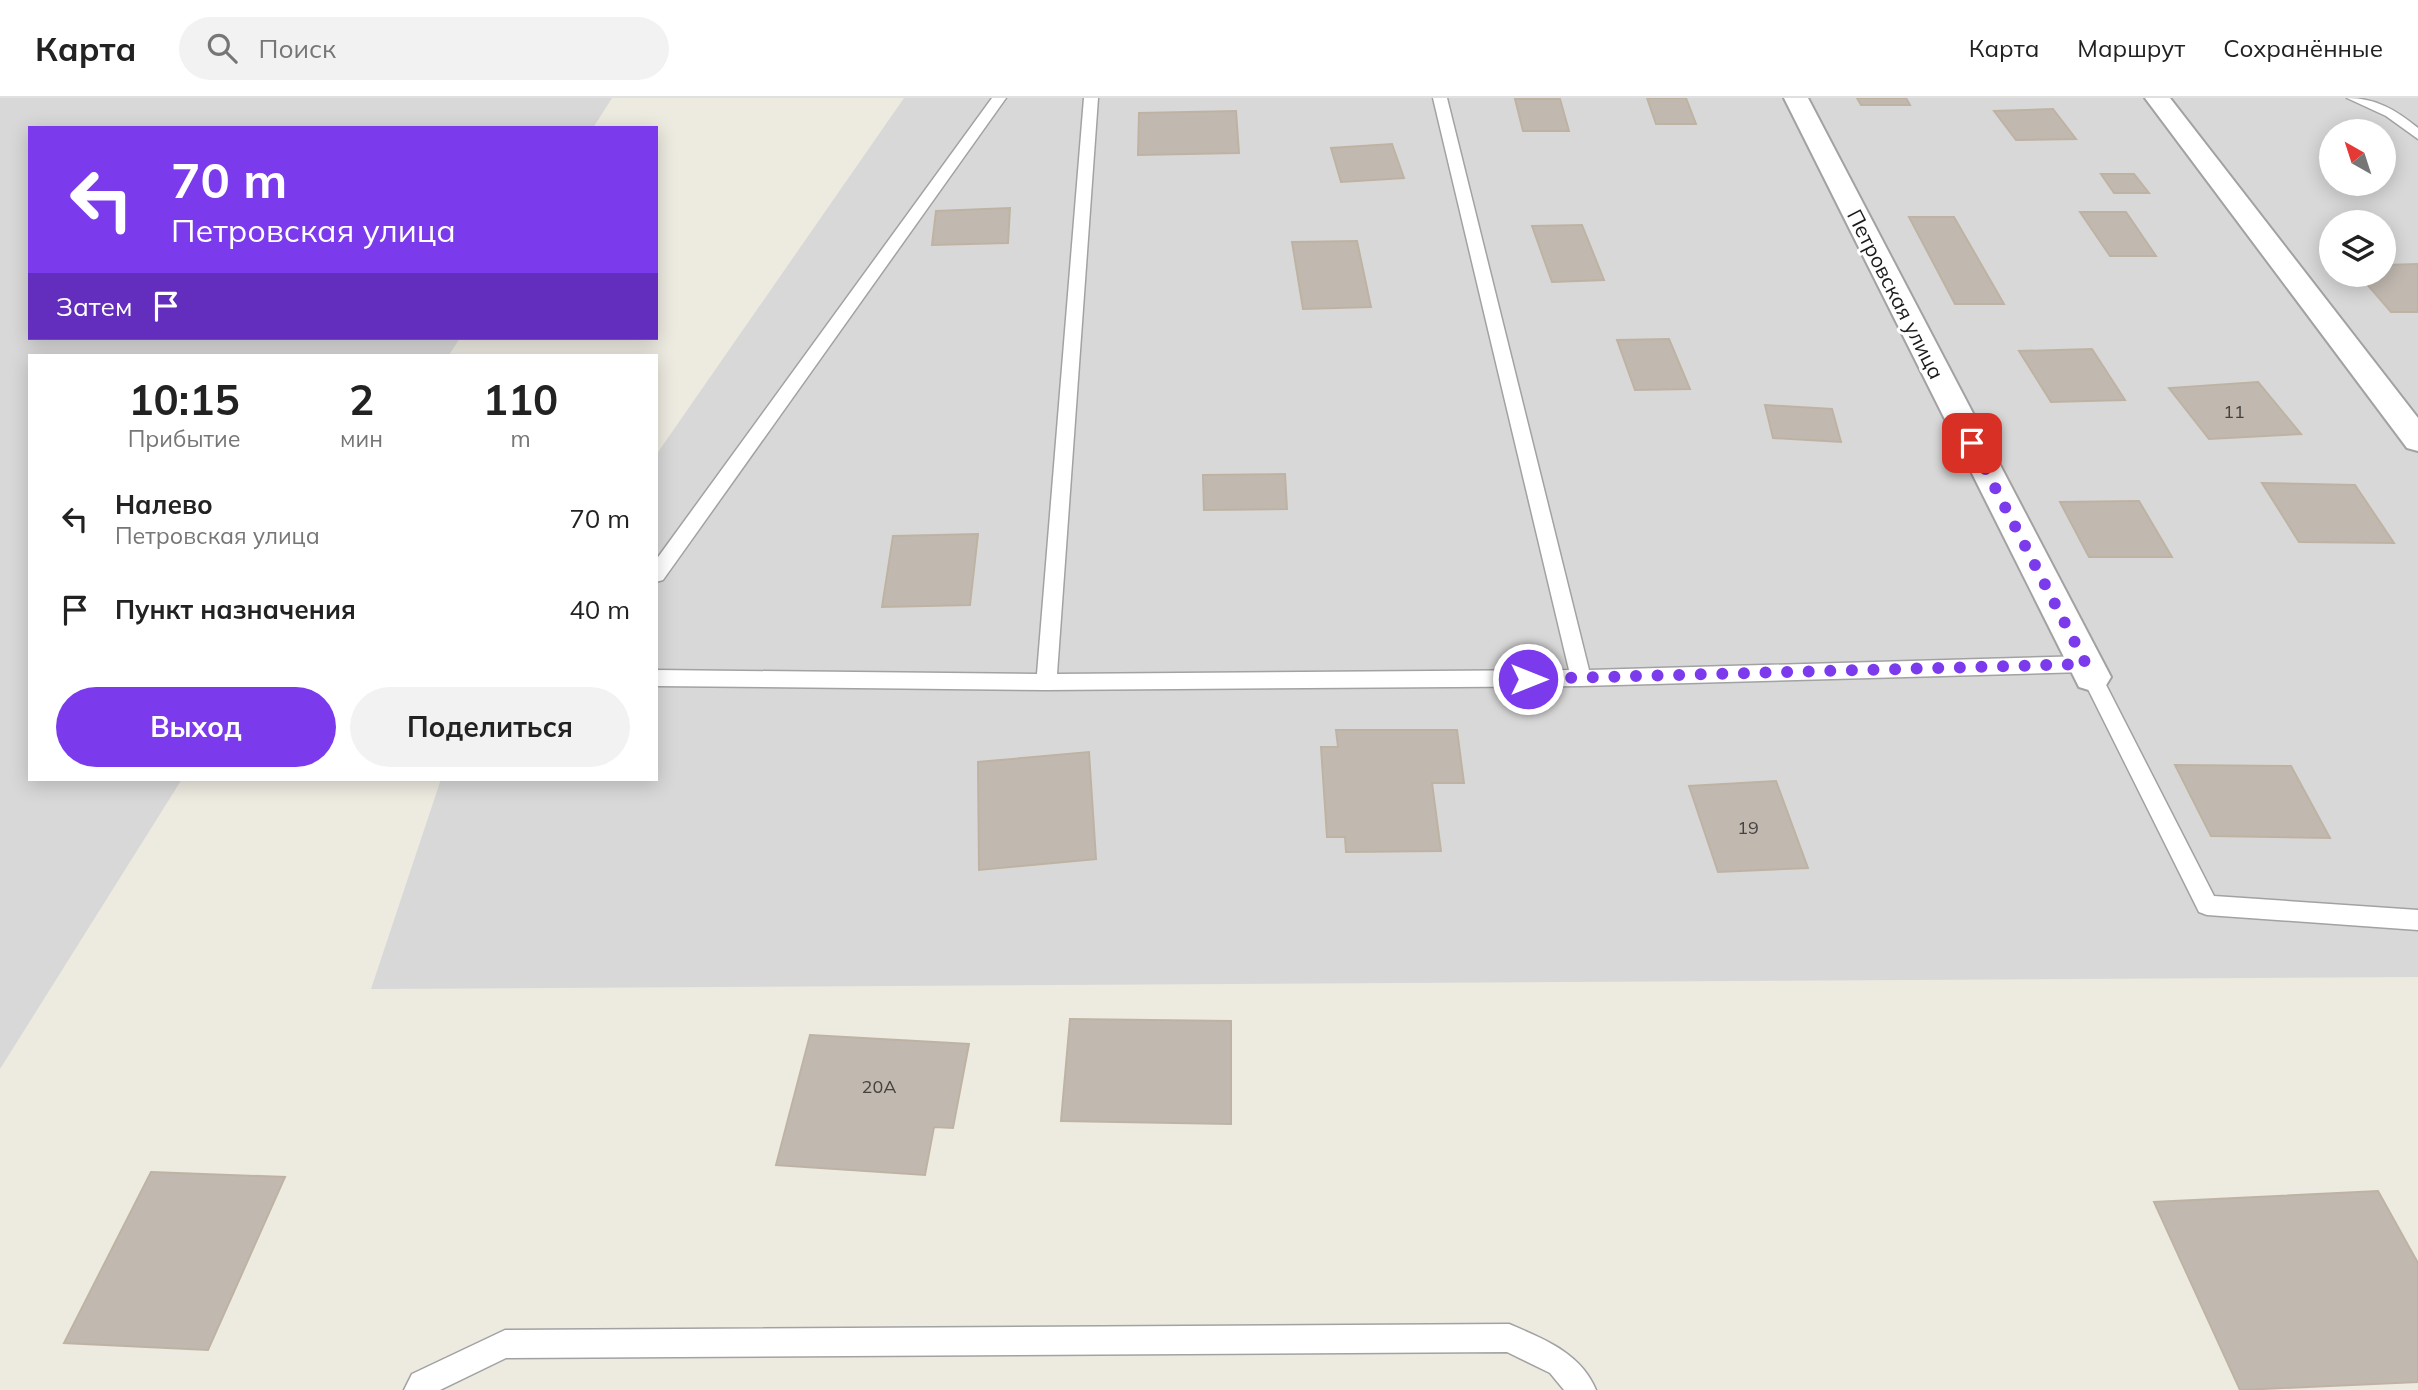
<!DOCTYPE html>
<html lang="ru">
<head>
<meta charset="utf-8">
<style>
	:root { --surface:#fff; --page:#f2f2f2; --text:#222; --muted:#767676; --line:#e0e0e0; --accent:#7c3aed }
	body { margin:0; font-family:Mulish,sans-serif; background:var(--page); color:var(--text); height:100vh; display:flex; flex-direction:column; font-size:26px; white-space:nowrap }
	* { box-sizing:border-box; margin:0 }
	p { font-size:23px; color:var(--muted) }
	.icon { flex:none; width:38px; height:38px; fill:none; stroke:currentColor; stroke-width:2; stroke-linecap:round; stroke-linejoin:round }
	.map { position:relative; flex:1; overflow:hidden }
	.panel { position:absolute; left:28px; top:256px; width:630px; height:427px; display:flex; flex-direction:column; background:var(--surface); border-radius:0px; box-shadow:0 4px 18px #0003 }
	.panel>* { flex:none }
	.top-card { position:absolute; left:28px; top:28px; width:630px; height:214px; border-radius:0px; box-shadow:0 4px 18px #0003; background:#7c3aed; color:#fff; overflow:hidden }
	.needle { width:46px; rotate:321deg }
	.fabs { position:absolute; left:2319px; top:21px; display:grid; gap:14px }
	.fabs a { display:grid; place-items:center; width:77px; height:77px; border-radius:50%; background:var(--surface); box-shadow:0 4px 18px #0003; font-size:35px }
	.pin { position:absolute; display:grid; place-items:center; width:60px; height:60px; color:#fff; margin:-30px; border-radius:14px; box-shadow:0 4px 10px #0006 }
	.me { position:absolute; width:77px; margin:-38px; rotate:90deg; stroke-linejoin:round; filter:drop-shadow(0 0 5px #0008) }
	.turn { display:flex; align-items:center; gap:24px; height:147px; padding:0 28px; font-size:32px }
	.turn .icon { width:91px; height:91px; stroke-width:2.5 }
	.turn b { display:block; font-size:49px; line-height:60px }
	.then { display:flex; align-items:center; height:66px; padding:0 28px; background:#0003; gap:14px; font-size:26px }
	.eta { display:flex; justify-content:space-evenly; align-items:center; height:119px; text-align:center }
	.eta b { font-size:42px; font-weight:700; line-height:49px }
	.cta { display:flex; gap:14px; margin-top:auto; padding:14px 28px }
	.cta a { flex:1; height:80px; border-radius:42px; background:var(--accent); color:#fff; font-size:28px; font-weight:700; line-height:80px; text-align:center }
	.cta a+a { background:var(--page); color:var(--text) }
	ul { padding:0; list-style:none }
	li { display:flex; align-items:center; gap:21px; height:91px; padding:0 28px }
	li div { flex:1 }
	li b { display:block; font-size:26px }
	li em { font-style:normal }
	header { display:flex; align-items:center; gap:42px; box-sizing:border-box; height:98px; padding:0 35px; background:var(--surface); border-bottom:2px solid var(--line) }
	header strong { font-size:33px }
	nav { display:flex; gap:38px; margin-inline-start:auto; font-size:24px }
	.search { width:490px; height:63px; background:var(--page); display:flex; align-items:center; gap:18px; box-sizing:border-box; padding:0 24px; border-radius:38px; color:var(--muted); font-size:26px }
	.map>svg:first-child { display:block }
	.residential { fill:#d9d8d8; fill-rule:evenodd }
	.building { fill:#c1b9b0; stroke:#beb3a3; stroke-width:2 }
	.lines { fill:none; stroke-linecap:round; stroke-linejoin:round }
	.lane-casing { stroke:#a2a2a2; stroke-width:3 }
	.street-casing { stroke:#a2a2a2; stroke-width:4 }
	.lane { fill:#fff; fill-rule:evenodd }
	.street { fill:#fff; fill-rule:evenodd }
	.route { stroke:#7c3aed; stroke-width:12; stroke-dasharray:0 21.6 }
	.labels { text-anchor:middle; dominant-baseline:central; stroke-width:6; stroke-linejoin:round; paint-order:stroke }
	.number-label { font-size:18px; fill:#444240 }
	.street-label { font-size:21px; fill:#1b1b1b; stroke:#fff }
</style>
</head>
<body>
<header>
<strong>Карта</strong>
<div class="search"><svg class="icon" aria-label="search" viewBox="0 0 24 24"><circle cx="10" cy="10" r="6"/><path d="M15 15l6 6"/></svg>Поиск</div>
<nav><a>Карта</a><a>Маршрут</a><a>Сохранённые</a></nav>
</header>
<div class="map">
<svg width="2418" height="1292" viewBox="0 0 2418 1292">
	<rect width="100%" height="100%" fill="#edeae0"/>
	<path class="residential" d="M0 0H612L593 30H30V240H460L449 257H30V681H182L0 971Z
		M904 0H2418V879L371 891 441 681H656V357ZM2331 33H2384V86H2331ZM2331 124H2384V177H2331Z"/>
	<path class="building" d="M1647 0H1686L1696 26H1656Z
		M1857 0H1906L1910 7H1861Z
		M1515 1H1560L1569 33H1523Z
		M2053 11 2076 41 2016 42 1994 13Z
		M1236 13 1239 55 1138 57 1139 15Z
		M1392 46 1404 80 1341 84 1331 50Z
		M2101 76H2134L2149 95H2114Z
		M1010 110 1008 145 932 147 936 113Z
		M2080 114H2126L2156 158H2110Z
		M1909 119H1954L2004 206H1955Z
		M1582 127 1604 182 1552 184 1532 128Z
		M1357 143 1371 209 1303 211 1292 144Z
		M2418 166V214H2391L2359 177H2384V167Z
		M1669 241 1690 291 1635 292 1617 242Z
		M2092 251 2125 302 2051 304 2019 253Z
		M2258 284 2301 336 2209 341 2169 290Z
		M1765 307 1832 311 1841 344 1773 340Z
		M1285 376 1287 411 1204 412 1203 377Z
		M2262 385 2355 387 2394 445 2299 444Z
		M2139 403 2172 459H2089L2060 404Z
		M978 436 970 507 882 509 893 438Z
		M1336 632H1457L1464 685H1432L1441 753 1346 754 1345 739H1327L1321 649H1338Z
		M1089 654 1096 761 979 772 978 664Z
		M2175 667 2291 668 2330 740 2211 738Z
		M1776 683 1808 770 1718 774 1689 688Z
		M1070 921 1231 923V1026L1061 1023Z
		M810 937 969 946 953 1030 934 1029 925 1077 776 1067Z
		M151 1074 285 1079 208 1252 64 1245Z
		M2378 1093 2418 1165V1284L2240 1292 2154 1104Z"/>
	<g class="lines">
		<g class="lane-casing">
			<path id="lane" d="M992 0H1006L663 482 656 484V462Z
				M1084 0H1098L1057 576 1569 572 1433 0H1447L1589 572 2086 558 2093 561 2096 566 2093 571 2099 573 2102 579 2214 798 2418 812V832L2207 817 2199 814 2082 579 2085 574 1581 588 1046 592 656 588V572L1037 576Z
				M2347 0C2376 0 2396 12 2418 30V41L2386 18Z
				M1509 1226C1544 1241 1581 1255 1596 1292H1564L1550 1275 1507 1254 506 1260 440 1292H404L412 1276 505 1232Z"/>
		</g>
		<g class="street-casing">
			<path id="street" d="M1784 0H1808L2111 579 2105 589 2092 593 2079 589Z
				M2145 0H2170L2418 320V353L2407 350Z"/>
		</g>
		<use href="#lane" class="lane"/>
		<use href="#street" class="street"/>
	</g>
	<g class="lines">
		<path class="route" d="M1528 581 2086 566 1972 345"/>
	</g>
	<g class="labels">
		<g class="number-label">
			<text x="2234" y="313">11</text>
			<text x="1748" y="729">19</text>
			<text x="879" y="988">20А</text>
		</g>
		<g class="street-label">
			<text transform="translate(1896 196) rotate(63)">Петровская улица</text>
		</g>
	</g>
</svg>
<div class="fabs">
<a><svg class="needle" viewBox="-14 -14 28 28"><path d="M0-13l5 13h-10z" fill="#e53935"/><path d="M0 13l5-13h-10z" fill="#767676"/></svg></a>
<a><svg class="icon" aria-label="layers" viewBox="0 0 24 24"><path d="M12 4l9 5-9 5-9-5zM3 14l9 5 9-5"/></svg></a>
</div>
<div class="pin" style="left:1972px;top:345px;background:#d93025"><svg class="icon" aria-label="arrive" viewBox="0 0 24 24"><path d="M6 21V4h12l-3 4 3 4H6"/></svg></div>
<svg class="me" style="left:1528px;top:581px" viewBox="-20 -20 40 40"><circle r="17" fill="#7c3aed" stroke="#fff" stroke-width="3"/><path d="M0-11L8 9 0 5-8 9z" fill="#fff"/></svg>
<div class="top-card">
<div class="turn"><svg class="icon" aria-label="left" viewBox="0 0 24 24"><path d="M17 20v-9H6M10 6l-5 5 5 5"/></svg><div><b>70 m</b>Петровская улица</div></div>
<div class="then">Затем<svg class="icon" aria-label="arrive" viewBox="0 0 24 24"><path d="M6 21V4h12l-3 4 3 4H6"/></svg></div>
</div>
<section class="panel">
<div class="eta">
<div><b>10:15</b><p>Прибытие</p></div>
<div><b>2</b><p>мин</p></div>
<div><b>110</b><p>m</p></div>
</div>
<ul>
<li><svg class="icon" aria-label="left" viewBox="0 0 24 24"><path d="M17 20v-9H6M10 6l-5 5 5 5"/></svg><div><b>Налево</b><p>Петровская улица</p></div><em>70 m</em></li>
<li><svg class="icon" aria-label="arrive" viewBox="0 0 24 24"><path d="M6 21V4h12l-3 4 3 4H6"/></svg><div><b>Пункт назначения</b></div><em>40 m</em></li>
</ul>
<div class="cta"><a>Выход</a><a>Поделиться</a></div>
</section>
</div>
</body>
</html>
